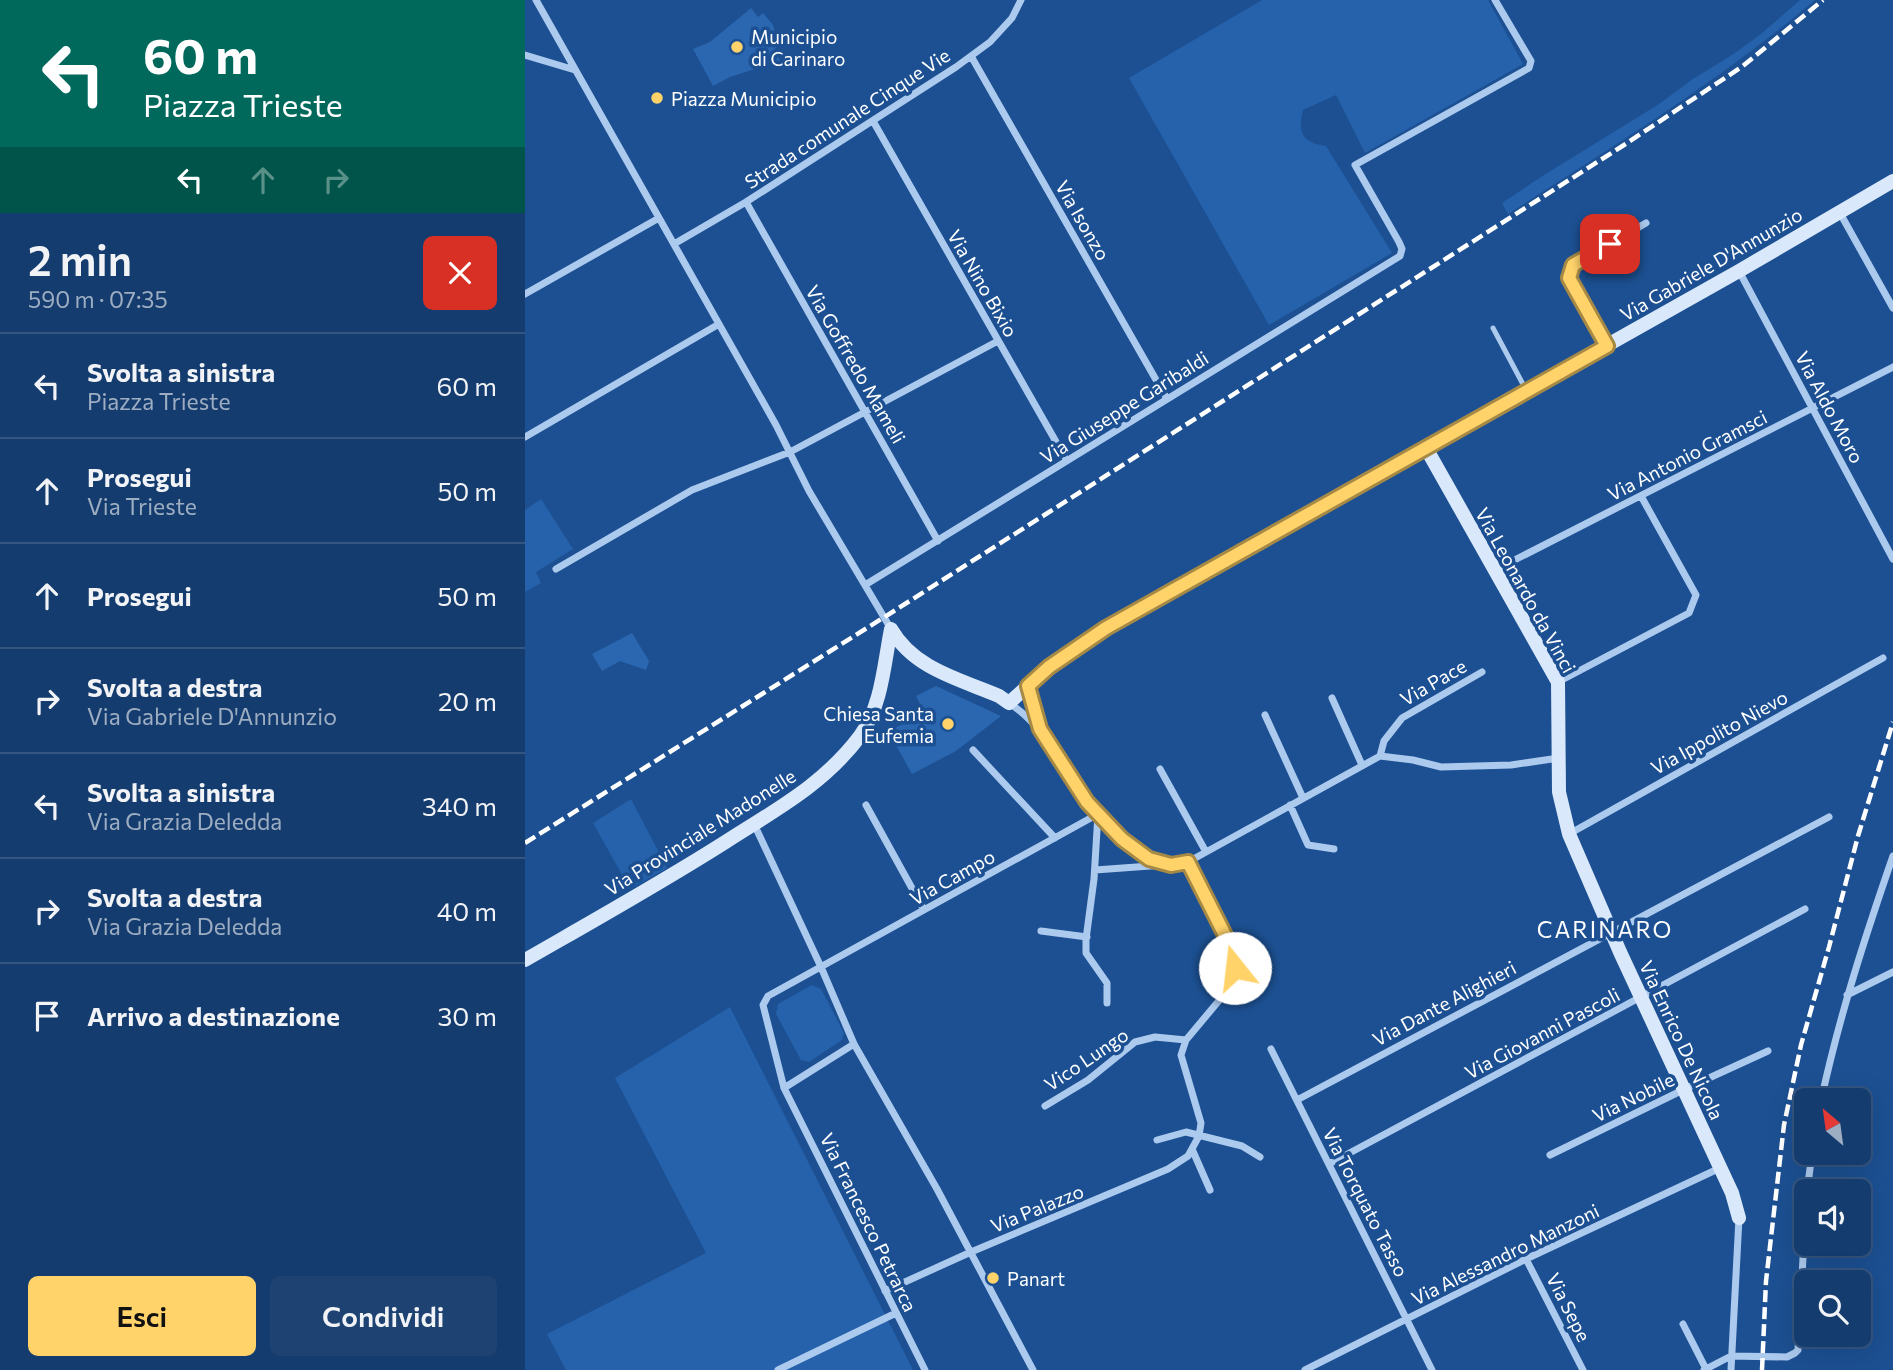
<!DOCTYPE html>
<html lang="it">
<head>
<meta charset="utf-8">
<style>
	:root { --surface:#153c6e; --page:#1e4373; --text:#f1f3f6; --muted:#9dadc2; --line:#345681; --accent:#ffd36a }
	body { margin:0; font-family:Commissioner,sans-serif; background:var(--page); color:var(--text); height:100vh; display:flex; flex-direction:column; font-size:26px; white-space:nowrap }
	* { box-sizing:border-box; margin:0 }
	p { font-size:23px; color:var(--muted) }
	.icon { flex:none; width:38px; height:38px; fill:none; stroke:currentColor; stroke-width:2; stroke-linecap:round; stroke-linejoin:round }
	.map { position:relative; flex:1; overflow:hidden }
	.drawer { display:flex; flex-direction:column; background:var(--surface); width:525px }
	.drawer>* { flex:none }
	.hud { background:#00695c; color:#fff; overflow:hidden }
	.needle { width:46px; rotate:331deg }
	.buttons { position:absolute; left:1269px; top:1088px; display:grid; gap:14px }
	.buttons a { display:grid; place-items:center; width:77px; height:77px; border-radius:10px; background:var(--surface); box-shadow:0 7px 28px #0002,0 0 0 2px var(--line); font-size:35px }
	.pin { position:absolute; display:grid; place-items:center; width:60px; height:60px; color:#fff; margin:-30px; border-radius:14px; box-shadow:0 4px 10px #0006 }
	.me { position:absolute; width:77px; margin:-38px; rotate:344deg; stroke-linejoin:round; filter:drop-shadow(0 0 5px #0008) }
	.turn { display:flex; align-items:center; gap:24px; height:147px; padding:0 28px; font-size:32px }
	.turn .icon { width:91px; height:91px; stroke-width:2.5 }
	.turn b { display:block; font-size:49px; line-height:60px }
	.lanes { display:flex; align-items:center; height:66px; padding:0 28px; background:#0003; justify-content:center; gap:35px; direction:ltr }
	.lanes .off { opacity:.35 }
	.round { display:grid; place-items:center; flex:none; width:74px; height:74px; border-radius:10px; background:var(--page) }
	.headline { display:flex; align-items:center; justify-content:space-between; height:119px; padding:0 28px }
	h1 { font-size:42px; font-weight:600; line-height:52px }
	.action { display:flex; gap:14px; margin-top:auto; padding:14px 28px }
	.action a { flex:1; height:80px; border-radius:10px; background:var(--accent); color:#111; font-size:28px; font-weight:600; line-height:80px; text-align:center }
	.action a+a { background:var(--page); color:var(--text) }
	ul { padding:0; list-style:none }
	li { display:flex; align-items:center; gap:21px; height:105px; padding:0 28px; border-top:2px solid var(--line) }
	li div { flex:1 }
	li b { display:block; font-size:26px }
	li em { font-style:normal }
	main { display:flex; flex:1; min-height:0 }
	.map>svg:first-child { display:block }
	.green { fill:#2562ab }
	.building { fill:#2b67b0 }
	.lines { fill:none; stroke-linecap:round; stroke-linejoin:round }
	.lane { stroke:#accaee; stroke-width:5 }
	.street { stroke:#accaee; stroke-width:7 }
	.secondary { stroke:#d9e8fa; stroke-width:14 }
	.rail { stroke:#fff; stroke-width:4.5; stroke-dasharray:12 5; stroke-linecap:butt }
	.route-casing { stroke:#a68945; stroke-width:18 }
	.route { stroke:#ffd36a; stroke-width:12 }
	.poi-dot { fill:#ffd36a; stroke:#1c5092; stroke-width:2.5 }
	.labels { text-anchor:middle; dominant-baseline:central; stroke-width:7; stroke-linejoin:round; paint-order:stroke }
	.poi-label { font-size:19px; fill:#fff; stroke:#1c5092; text-anchor:start }
	.street-label { font-size:19px; fill:#fff; stroke:#1c5092 }
	.quarter-label { font-size:23px; letter-spacing:2px; fill:#fff; stroke:#1c5092 }
</style>
</head>
<body>
<main>
<section class="drawer">
<div class="hud">
<div class="turn"><svg class="icon" aria-label="left" viewBox="0 0 24 24"><path d="M17 20v-9H6M10 6l-5 5 5 5"/></svg><div><b>60 m</b>Piazza Trieste</div></div>
<div class="lanes"><svg class="icon" aria-label="left" viewBox="0 0 24 24"><path d="M17 20v-9H6M10 6l-5 5 5 5"/></svg><svg class="icon off" aria-label="ahead" viewBox="0 0 24 24"><path d="M12 20V5M6 11l6-6 6 6"/></svg><svg class="icon off" aria-label="right" viewBox="0 0 24 24"><path d="M7 20v-9h11M14 6l5 5-5 5"/></svg></div>
</div>
<div class="headline"><div><h1>2 min</h1><p>590 m · 07:35</p></div><a class="round" style="background:#d93025;color:#fff"><svg class="icon" aria-label="close" viewBox="0 0 24 24"><path d="M6 6l12 12M18 6L6 18"/></svg></a></div>
<ul>
<li><svg class="icon" aria-label="left" viewBox="0 0 24 24"><path d="M17 20v-9H6M10 6l-5 5 5 5"/></svg><div><b>Svolta a sinistra</b><p>Piazza Trieste</p></div><em>60 m</em></li>
<li><svg class="icon" aria-label="ahead" viewBox="0 0 24 24"><path d="M12 20V5M6 11l6-6 6 6"/></svg><div><b>Prosegui</b><p>Via Trieste</p></div><em>50 m</em></li>
<li><svg class="icon" aria-label="ahead" viewBox="0 0 24 24"><path d="M12 20V5M6 11l6-6 6 6"/></svg><div><b>Prosegui</b></div><em>50 m</em></li>
<li><svg class="icon" aria-label="right" viewBox="0 0 24 24"><path d="M7 20v-9h11M14 6l5 5-5 5"/></svg><div><b>Svolta a destra</b><p>Via Gabriele D'Annunzio</p></div><em>20 m</em></li>
<li><svg class="icon" aria-label="left" viewBox="0 0 24 24"><path d="M17 20v-9H6M10 6l-5 5 5 5"/></svg><div><b>Svolta a sinistra</b><p>Via Grazia Deledda</p></div><em>340 m</em></li>
<li><svg class="icon" aria-label="right" viewBox="0 0 24 24"><path d="M7 20v-9h11M14 6l5 5-5 5"/></svg><div><b>Svolta a destra</b><p>Via Grazia Deledda</p></div><em>40 m</em></li>
<li><svg class="icon" aria-label="arrive" viewBox="0 0 24 24"><path d="M6 21V4h12l-3 4 3 4H6"/></svg><div><b>Arrivo a destinazione</b></div><em>30 m</em></li>
</ul>
<div class="action"><a>Esci</a><a>Condividi</a></div>
</section>
<div class="map">
<svg width="1368" height="1370" viewBox="0 0 1368 1370">
	<rect width="100%" height="100%" fill="#1c5092"/>
	<path class="green" d="M737 0H963L998 64 840 153 811 95 778 110C772 133 778 143 801 146L867 253 744 325 604 78Z
		M1275 0H1290C1195 81 1088 146 983 214L977 203 1019 175 1134 104 1168 79 1210 53 1236 34Z
		M16 499 48 549 11 572 16 583 0 592V510Z
		M106 799 142 868 105 889 68 823Z
		M287 985 296 989 319 1033 317 1040 284 1062 276 1060 251 1014 253 1004Z
		M205 1007 388 1370H41L22 1334 181 1253 90 1078Z"/>
	<path class="building" d="M226 8 233 17 238 13 248 25 254 45 250 49 255 61 205 77 188 86 168 49 185 42Z
		M107 633 124 661 121 670 95 661 77 671 67 654Z
		M411 686 476 716 431 751 387 774 363 731 400 714 391 696Z"/>
	<g class="lines">
		<path class="lane" d="M968 328 1000 388"/>
		<path class="street" d="M11 0 251 425 284 491 366 629
			M0 55 50 70
			M446 56 642 399
			M348 121 542 461
			M221 202 413 541
			M1315 213 1368 308
			M149 244 221 202 431 67 465 42 487 18 496 0
			M1214 271 1368 559
			M0 294 134 218
			M1081 345 1044 278 1048 266 1121 223
			M0 437 194 324
			M31 569 167 490 265 452 473 341
			M970 570 1368 367
			M340 585 875 256 877 249 874 242 830 165 1004 68 1006 61 970 0
			M1033 682 1164 613 1171 595 1116 496
			M503 686 515 729
			M807 698 837 765
			M484 703C523 728 535 769 563 803 580 825 618 865 647 865 652 865 658 863 663 862L855 756
			M740 715 778 798
			M448 750 530 838
			M855 756 888 760 916 767 986 765 1034 758
			M855 756 859 741 877 718 957 672
			M635 769 681 852
			M341 805 399 910
			M765 805 783 845 809 849
			M573 814 569 879 561 939V953L582 983V1003
			M229 824 296 967 329 1044 259 1088
			M1044 834 1358 658
			M570 870 639 865
			M516 931 562 937
			M1322 995 1368 972
			M329 1044 412 1189 508 1370
			M746 1049 907 1370
			M772 1100 1304 817
			M1296 1101C1314 1017 1340 937 1368 856
			M520 1106 563 1080 610 1042 630 1037 661 1040
			M632 1140 661 1132 717 1146 735 1157
			M667 1149 685 1190
			M1025 1155 1160 1089 1243 1051
			M804 1164 1280 909
			M1282 1192 1287 1153
			M1001 1259 1058 1370
			M360 1291 446 1252 643 1169 663 1156 674 1136 676 1123 656 1055 661 1040 702 991 710 968 706 947 663 862
			M1158 1324 1181 1369
			M253 1370 371 1313
			M400 1370 259 1088 238 1005 243 996 573 814
			M780 1370 1001 1259 1195 1168
			M1179 1370 1206 1356 1262 1357 1270 1353 1273 1350 1281 1203
			M1206 1370 1214 1218"/>
		<path class="secondary" d="M901 448 1033 682 1034 792 1044 834 1095 952 1207 1193 1214 1218
			M366 629C389 669 434 679 474 696L484 703 524 667 581 627 1214 271 1368 181
			M0 960C68 921 136 883 202 841 252 809 299 784 335 736 357 706 359 664 366 629"/>
		<path class="rail" d="M0 843 369 611 1099 145 1218 66 1298 0
			M1237 1370 1241 1281 1259 1125 1276 1045 1304 947 1333 836 1368 722"/>
	</g>
	<g class="lines">
		<g class="route-casing">
			<path id="route" d="M710 968 706 947 663 862 646 865 624 859 597 839 562 802 515 729 503 686 524 667 581 628 1082 346 1044 278 1048 265 1085 244"/>
		</g>
		<use href="#route" class="route"/>
	</g>
	<g class="poi-dot">
		<circle cx="212" cy="47" r="7"/>
		<circle cx="132" cy="98" r="7"/>
		<circle cx="423" cy="724" r="7"/>
		<circle cx="468" cy="1278" r="7"/>
	</g>
	<g class="labels">
		<g class="poi-label">
			<text x="226" y="36">Municipio<tspan x="226" dy="22">di Carinaro</tspan></text>
			<text x="146" y="98">Piazza Municipio</text>
			<text x="409" y="713" text-anchor="end">Chiesa Santa<tspan x="409" dy="22">Eufemia</tspan></text>
			<text x="482" y="1278">Panart</text>
		</g>
		<g class="street-label">
			<text transform="translate(322 118) rotate(-33)">Strada comunale Cinque Vie</text>
			<text transform="translate(558 220) rotate(60)">Via Isonzo</text>
			<text transform="translate(1186 264) rotate(-30)">Via Gabriele D'Annunzio</text>
			<text transform="translate(458 283) rotate(60)">Via Nino Bixio</text>
			<text transform="translate(331 364) rotate(60)">Via Goffredo Mameli</text>
			<text transform="translate(599 407) rotate(-32)">Via Giuseppe Garibaldi</text>
			<text transform="translate(1305 407) rotate(62)">Via Aldo Moro</text>
			<text transform="translate(1162 455) rotate(-27)">Via Antonio Gramsci</text>
			<text transform="translate(1001 590) rotate(61)">Via Leonardo da Vinci</text>
			<text transform="translate(908 682) rotate(-30)">Via Pace</text>
			<text transform="translate(1194 732) rotate(-29)">Via Ippolito Nievo</text>
			<text transform="translate(175 832) rotate(-32)">Via Provinciale Madonelle</text>
			<text transform="translate(427 877) rotate(-29)">Via Campo</text>
			<text transform="translate(919 1003) rotate(-28)">Via Dante Alighieri</text>
			<text transform="translate(1017 1033) rotate(-28)">Via Giovanni Pascoli</text>
			<text transform="translate(1157 1040) rotate(65)">Via Enrico De Nicola</text>
			<text transform="translate(561 1059) rotate(-34)">Vico Lungo</text>
			<text transform="translate(1108 1097) rotate(-26)">Via Nobile</text>
			<text transform="translate(841 1202) rotate(63)">Via Torquato Tasso</text>
			<text transform="translate(512 1208) rotate(-22)">Via Palazzo</text>
			<text transform="translate(344 1222) rotate(64)">Via Francesco Petrarca</text>
			<text transform="translate(980 1254) rotate(-26)">Via Alessandro Manzoni</text>
			<text transform="translate(1044 1307) rotate(63)">Via Sepe</text>
		</g>
		<g class="quarter-label">
			<text x="1080" y="929">CARINARO</text>
		</g>
	</g>
</svg>
<div class="buttons">
<a><svg class="needle" viewBox="-14 -14 28 28"><path d="M0-13l5 13h-10z" fill="#e53935"/><path d="M0 13l5-13h-10z" fill="#9dadc2"/></svg></a>
<a><svg class="icon" aria-label="sound" viewBox="0 0 24 24"><path d="M4 9h4l5-4v14l-5-4H4zM17 9q2 3 0 6"/></svg></a>
<a><svg class="icon" aria-label="search" viewBox="0 0 24 24"><circle cx="10" cy="10" r="6"/><path d="M15 15l6 6"/></svg></a>
</div>
<div class="pin" style="left:1085px;top:244px;background:#d93025"><svg class="icon" aria-label="arrive" viewBox="0 0 24 24"><path d="M6 21V4h12l-3 4 3 4H6"/></svg></div>
<svg class="me" style="left:710px;top:968px" viewBox="-20 -20 40 40"><circle r="19" fill="#fff"/><path d="M0-13L10 11 0 6-10 11z" fill="#ffd36a"/></svg>
</div>
</main>
</body>
</html>
